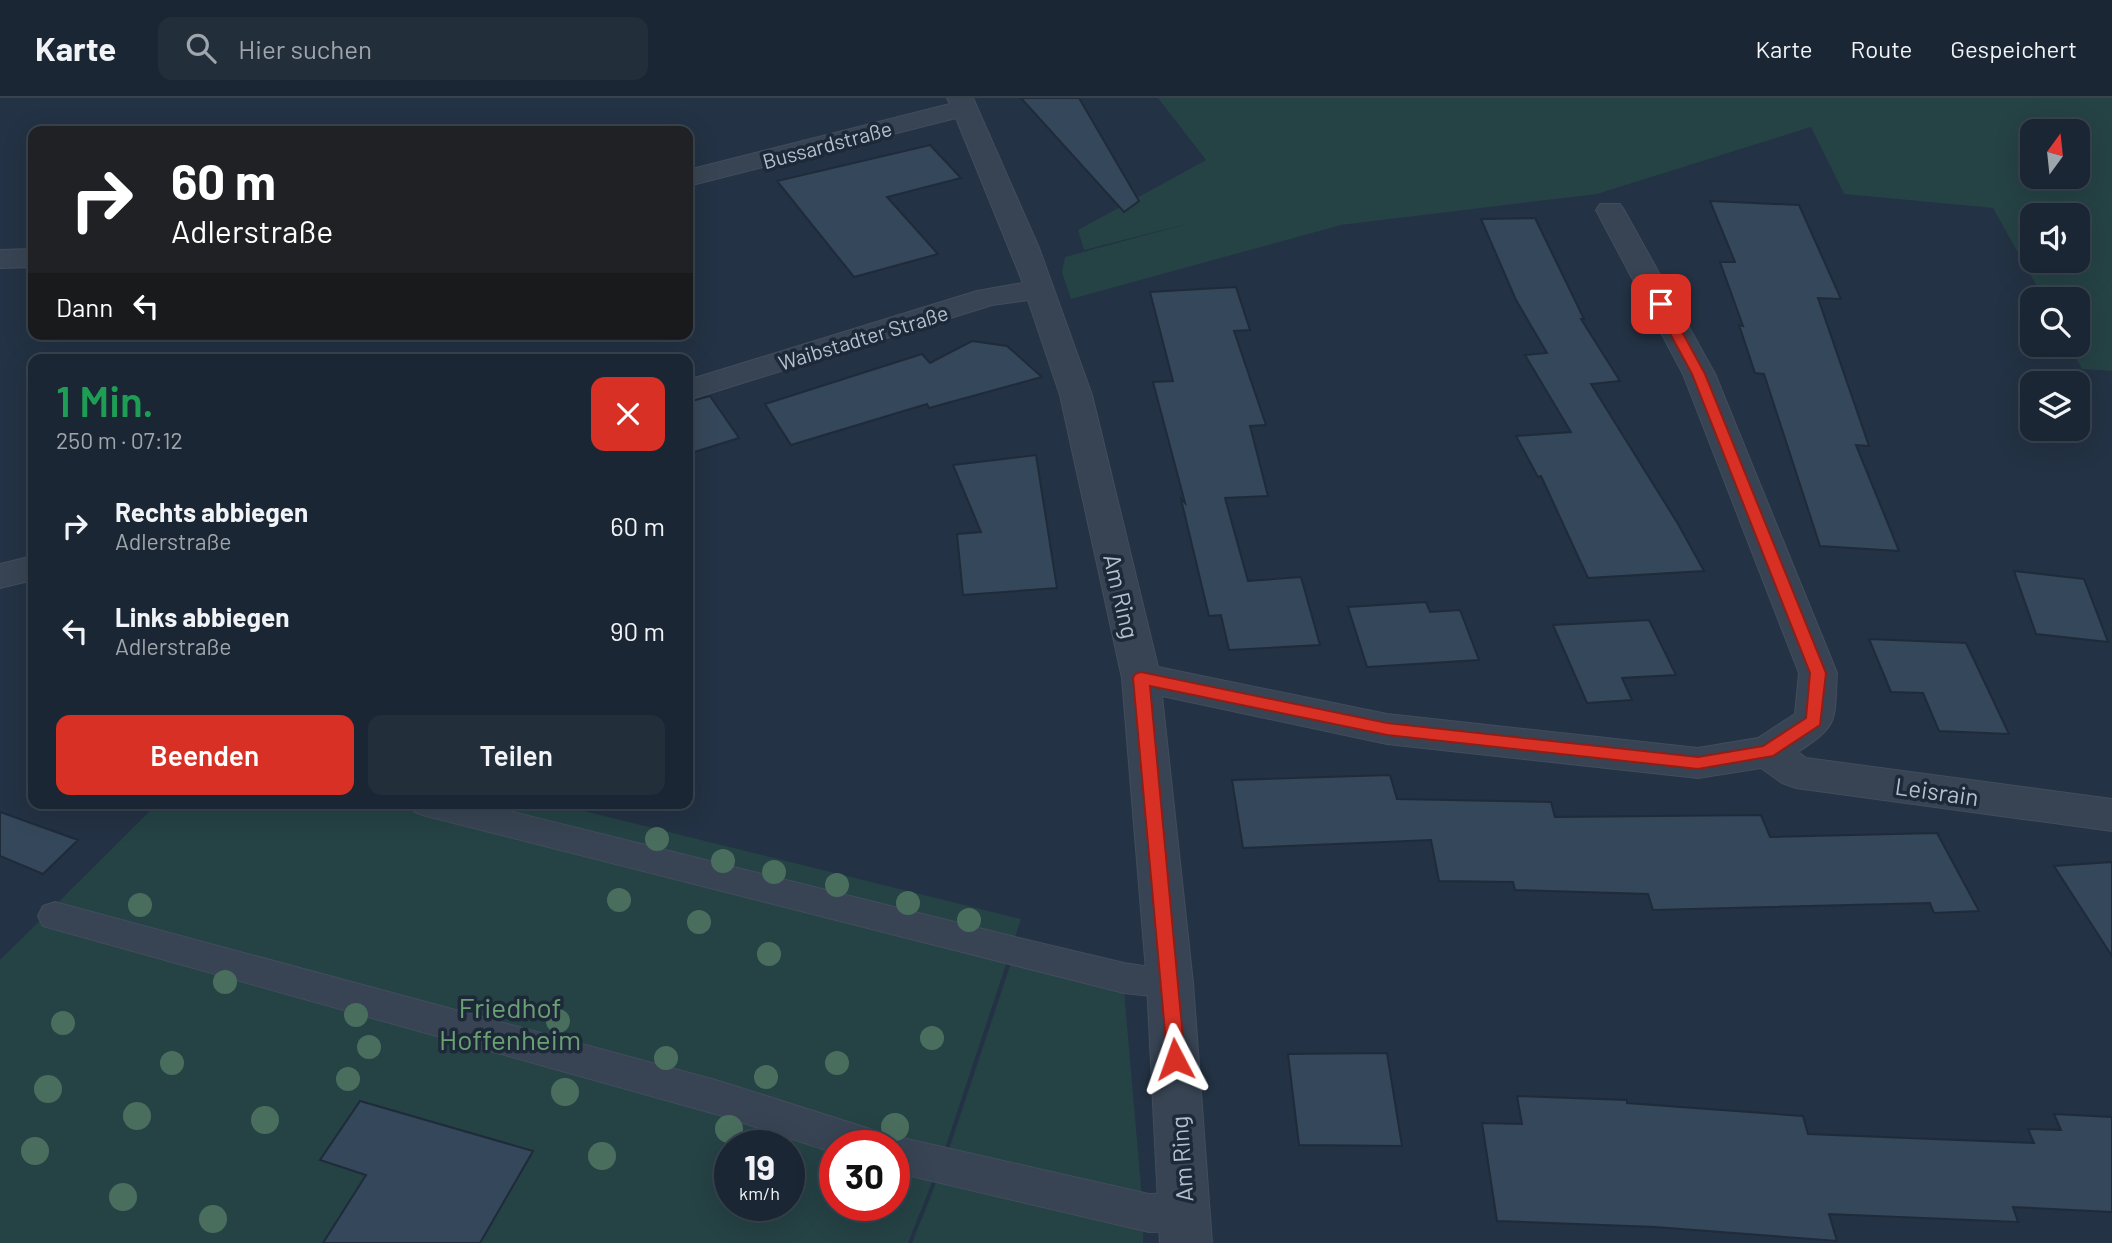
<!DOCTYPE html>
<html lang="de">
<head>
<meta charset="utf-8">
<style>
	:root { --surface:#1a2633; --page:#232e3b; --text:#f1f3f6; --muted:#9fa5ac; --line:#38434e; --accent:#d93025 }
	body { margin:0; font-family:Barlow,sans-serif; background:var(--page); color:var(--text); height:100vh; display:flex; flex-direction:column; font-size:26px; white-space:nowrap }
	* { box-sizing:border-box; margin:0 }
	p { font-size:23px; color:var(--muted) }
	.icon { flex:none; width:38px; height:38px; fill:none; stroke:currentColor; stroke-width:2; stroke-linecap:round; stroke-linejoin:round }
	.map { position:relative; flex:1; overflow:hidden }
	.details { position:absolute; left:28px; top:256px; width:665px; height:455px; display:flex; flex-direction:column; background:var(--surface); border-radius:14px; box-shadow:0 7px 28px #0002,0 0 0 2px var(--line) }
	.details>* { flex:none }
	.top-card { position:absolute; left:28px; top:28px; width:665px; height:214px; border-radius:14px; box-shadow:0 7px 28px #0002,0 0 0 2px var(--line); background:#202124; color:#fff; overflow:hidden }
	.needle { width:46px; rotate:15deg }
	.controls { position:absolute; left:2020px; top:21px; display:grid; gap:14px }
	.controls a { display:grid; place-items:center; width:70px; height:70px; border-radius:14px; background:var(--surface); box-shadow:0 7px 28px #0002,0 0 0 2px var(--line); font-size:35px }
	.speed { position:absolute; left:714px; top:1032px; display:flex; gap:14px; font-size:35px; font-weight:700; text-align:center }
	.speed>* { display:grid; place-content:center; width:91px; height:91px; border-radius:50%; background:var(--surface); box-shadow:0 7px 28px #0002,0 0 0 2px var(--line); line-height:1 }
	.speed small { font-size:18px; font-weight:400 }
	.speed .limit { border:10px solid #d22; background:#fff; color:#111 }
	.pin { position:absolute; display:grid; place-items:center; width:60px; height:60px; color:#fff; margin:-30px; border-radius:14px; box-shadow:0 4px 10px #0006 }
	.me { position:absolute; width:77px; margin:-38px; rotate:356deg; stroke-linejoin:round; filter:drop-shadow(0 0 5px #0008) }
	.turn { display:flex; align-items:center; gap:24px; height:147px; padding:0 28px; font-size:32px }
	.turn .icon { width:91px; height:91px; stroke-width:2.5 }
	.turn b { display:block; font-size:49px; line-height:60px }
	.then { display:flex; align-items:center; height:66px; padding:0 28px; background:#0003; gap:14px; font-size:26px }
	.round { display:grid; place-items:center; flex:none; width:74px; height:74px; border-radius:14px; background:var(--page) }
	.summary { display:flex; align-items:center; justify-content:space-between; height:119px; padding:0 28px }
	h1 { font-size:42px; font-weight:600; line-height:52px; color:#1e9e55 }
	.button { display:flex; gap:14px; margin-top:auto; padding:14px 28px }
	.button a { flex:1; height:80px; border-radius:14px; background:var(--accent); color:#fff; font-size:28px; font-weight:600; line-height:80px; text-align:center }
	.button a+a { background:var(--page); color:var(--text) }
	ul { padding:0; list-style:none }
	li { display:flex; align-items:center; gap:21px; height:105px; padding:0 28px }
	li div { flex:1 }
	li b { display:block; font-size:26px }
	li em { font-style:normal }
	header { display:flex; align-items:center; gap:42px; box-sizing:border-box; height:98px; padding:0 35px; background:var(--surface); border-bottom:2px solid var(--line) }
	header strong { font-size:33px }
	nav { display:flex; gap:38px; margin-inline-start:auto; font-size:24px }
	.search { width:490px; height:63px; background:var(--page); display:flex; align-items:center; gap:18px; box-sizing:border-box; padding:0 24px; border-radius:14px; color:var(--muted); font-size:26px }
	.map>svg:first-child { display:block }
	.green { fill:#254245; fill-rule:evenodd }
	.building { fill:#35475a; stroke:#1f2b3a; stroke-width:2 }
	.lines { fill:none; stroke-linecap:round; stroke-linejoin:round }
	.service-casing { stroke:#424d5c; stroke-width:2 }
	.minor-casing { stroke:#424d5c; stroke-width:2 }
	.service { fill:#384453; fill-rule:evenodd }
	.minor { fill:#384453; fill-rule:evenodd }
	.tree { fill:#4a6e5e }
	.route { fill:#d93025; stroke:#8d1f18; stroke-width:2 }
	.labels { text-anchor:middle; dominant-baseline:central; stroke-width:7; stroke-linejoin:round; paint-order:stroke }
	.far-street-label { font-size:21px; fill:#b5bfcd; stroke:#1d2938 }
	.street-label { font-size:24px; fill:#b5bfcd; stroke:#1d2938 }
	.near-park-label { font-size:28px; fill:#6aa074; stroke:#1d2938 }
</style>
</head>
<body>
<header>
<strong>Karte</strong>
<div class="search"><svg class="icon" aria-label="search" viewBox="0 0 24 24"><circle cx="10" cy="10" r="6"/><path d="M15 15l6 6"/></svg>Hier suchen</div>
<nav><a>Karte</a><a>Route</a><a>Gespeichert</a></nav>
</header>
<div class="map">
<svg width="2112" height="1145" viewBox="0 0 2112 1145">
	<rect width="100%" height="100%" fill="#233244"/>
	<path class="green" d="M1158 0H2112V273L2082 271 2069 247H2077V201H2044L1993 110 1844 96 1811 29 1597 96 1341 127 1071 201 1062 174 1065 159 1194 124 1084 152 1078 132 1206 62ZM2032 33H2077V79H2032ZM2032 117H2077V163H2032Z
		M158 705H552L1021 821 944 1054 908 1145H0V862ZM730 1048H789V1108H730ZM835 1048H894V1108H835Z
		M1011 865 1124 892 1142 1100 949 1051Z
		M939 1077 1143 1124V1145H912Z"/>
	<path class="building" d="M1021 0H1079L1139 103 1124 114Z
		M930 47 961 80 887 99 938 156 854 179 777 83Z
		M1710 103 1799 107 1841 201 1818 200 1869 348 1856 347 1899 453 1820 448 1764 276 1755 275 1739 227 1743 228 1720 164H1735Z
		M1535 120 1584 221H1581L1620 283 1591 286 1678 426 1704 473 1588 480 1541 378 1538 379 1516 338 1571 334 1525 257 1547 255 1516 202 1481 121Z
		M1236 189 1250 232 1234 233 1266 327 1250 328 1268 398 1225 400 1248 483 1301 479 1320 547 1229 552 1221 517 1209 518 1181 401 1185 405 1153 284 1173 283 1150 194Z
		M972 243 1007 248 1042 279 929 310 927 306 791 347 765 306 922 256 930 265Z
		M710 298 739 340 688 356V304Z
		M1036 357 1057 490 963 497 957 436 981 434 953 367Z
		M2014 473 2084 481 2108 544 2036 536Z
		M1426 504 1430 514 1460 512 1479 562 1367 569 1348 509Z
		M1649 522 1676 577 1622 580 1632 602 1587 605 1553 527Z
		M1869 541 1966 545 2009 636 1939 633 1923 595 1891 594Z
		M1390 677 1397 701 1551 704 1555 719 1761 717 1770 739 1937 735 1979 813 1934 815 1930 805 1653 812 1648 796 1515 792 1513 784 1439 783 1431 742 1243 750 1232 682Z
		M0 714 78 742 43 776 0 758Z
		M2112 764V858L2054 768Z
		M1387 955 1402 1048 1299 1047 1288 956Z
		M1517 998 1627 1002V1005L1803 1018 1808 1036 2034 1045 2028 1031 2061 1032 2054 1016 2112 1019V1114L2013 1109 2018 1124 1829 1116 1837 1143 1655 1129 1497 1123 1482 1025 1522 1026Z
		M360 1003 533 1053 480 1145H323L366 1077 320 1062Z"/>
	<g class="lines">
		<g class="service-casing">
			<path id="service" d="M410 705H477L1011 838 1124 865 1183 874 1188 885 1183 896 1170 900 1124 895 426 718 415 714Z
				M55 804 719 983 867 1030 881 1035 884 1042 894 1038 1149 1096 1185 1095 1199 1101 1205 1114 1199 1127 1185 1133 1149 1134 894 1074V1048H835V1055L719 1017 43 828 38 818 43 808Z"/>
		</g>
		<g class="minor-casing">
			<path id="minor" d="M947 0H973L1039 150 1092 297 1158 569 1387 616 1698 650 1758 640 1795 616 1799 575 1683 276 1596 112 1600 106H1620L1624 112 1715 276 1837 575C1834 624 1840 626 1798 654L1806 660 2112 701V733L1796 690 1782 685 1761 670 1698 680 1387 646 1162 598 1193 885 1212 1145H1160L1147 885 1122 580 1060 297 1028 202 992 207 688 302V282L977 193 1023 185 956 20 688 88V72L950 6Z
				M33 151V169L0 170V152Z
				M33 458V482L0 490V466Z"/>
		</g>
		<use href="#service" class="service"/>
		<use href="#minor" class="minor"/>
	</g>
	<g class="tree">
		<circle cx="657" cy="741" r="12"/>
		<circle cx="723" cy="763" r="12"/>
		<circle cx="774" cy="774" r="12"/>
		<circle cx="837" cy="787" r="12"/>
		<circle cx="619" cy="802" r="12"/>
		<circle cx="908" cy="805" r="12"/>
		<circle cx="140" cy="807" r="12"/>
		<circle cx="969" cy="822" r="12"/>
		<circle cx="699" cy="824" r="12"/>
		<circle cx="769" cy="856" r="12"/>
		<circle cx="225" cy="884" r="12"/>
		<circle cx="522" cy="911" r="12"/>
		<circle cx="356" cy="917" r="12"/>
		<circle cx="558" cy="923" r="12"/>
		<circle cx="63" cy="925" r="12"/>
		<circle cx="932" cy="940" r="12"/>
		<circle cx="369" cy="949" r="12"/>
		<circle cx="666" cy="960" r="12"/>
		<circle cx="172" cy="965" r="12"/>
		<circle cx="837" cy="965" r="12"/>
		<circle cx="766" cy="979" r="12"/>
		<circle cx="348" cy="981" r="12"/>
		<circle cx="48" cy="991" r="14"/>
		<circle cx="565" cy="994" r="14"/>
		<circle cx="137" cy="1018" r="14"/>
		<circle cx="265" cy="1022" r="14"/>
		<circle cx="895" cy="1029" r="14"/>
		<circle cx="729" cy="1031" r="14"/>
		<circle cx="35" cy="1053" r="14"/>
		<circle cx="602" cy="1058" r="14"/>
		<circle cx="123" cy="1099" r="14"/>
		<circle cx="213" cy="1121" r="14"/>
	</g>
	<path class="route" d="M1656 203 1667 206 1705 276 1826 575 1820 627 1773 658 1698 671 1387 637 1150 588 1185 961 1182 967 1175 970 1168 967 1133 580 1135 576 1141 574 1387 625 1698 659 1763 648 1806 620 1810 575 1692 276 1654 206Z"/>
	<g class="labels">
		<g class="far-street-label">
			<text transform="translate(827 46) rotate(-15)">Bussardstraße</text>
			<text transform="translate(863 239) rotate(-17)">Waibstadter Straße</text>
		</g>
		<g class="street-label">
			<text transform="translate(1122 498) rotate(77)">Am Ring</text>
			<text transform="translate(1937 693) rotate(8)">Leisrain</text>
			<text transform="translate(1181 1061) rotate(-94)">Am Ring</text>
		</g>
		<g class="near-park-label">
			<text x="510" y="909">Friedhof<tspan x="510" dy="32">Hoffenheim</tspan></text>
		</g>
	</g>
</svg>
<div class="controls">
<a><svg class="needle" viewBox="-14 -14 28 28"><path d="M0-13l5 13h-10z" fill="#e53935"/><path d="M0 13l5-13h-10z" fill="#9fa5ac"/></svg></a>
<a><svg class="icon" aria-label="sound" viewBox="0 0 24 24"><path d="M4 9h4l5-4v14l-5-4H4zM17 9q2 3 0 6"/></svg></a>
<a><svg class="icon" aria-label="search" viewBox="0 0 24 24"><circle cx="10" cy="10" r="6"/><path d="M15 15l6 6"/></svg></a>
<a><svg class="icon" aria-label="layers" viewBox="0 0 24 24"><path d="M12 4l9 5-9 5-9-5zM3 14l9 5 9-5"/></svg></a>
</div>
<div class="speed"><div>19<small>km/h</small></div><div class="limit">30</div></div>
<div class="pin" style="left:1661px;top:206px;background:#d93025"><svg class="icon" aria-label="arrive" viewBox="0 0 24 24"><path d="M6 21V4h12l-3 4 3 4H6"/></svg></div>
<svg class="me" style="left:1175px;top:961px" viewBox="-20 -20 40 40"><path d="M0-17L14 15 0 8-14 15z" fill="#d93025" stroke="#fff" stroke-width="4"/></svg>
<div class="top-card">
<div class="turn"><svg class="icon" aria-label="right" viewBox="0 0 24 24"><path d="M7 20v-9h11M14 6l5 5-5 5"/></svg><div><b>60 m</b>Adlerstraße</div></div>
<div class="then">Dann<svg class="icon" aria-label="left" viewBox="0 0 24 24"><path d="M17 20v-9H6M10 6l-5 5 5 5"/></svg></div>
</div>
<section class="details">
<div class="summary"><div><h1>1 Min.</h1><p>250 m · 07:12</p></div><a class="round" style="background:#d93025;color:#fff"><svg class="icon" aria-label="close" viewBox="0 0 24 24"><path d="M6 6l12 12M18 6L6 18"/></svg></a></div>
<ul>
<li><svg class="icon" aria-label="right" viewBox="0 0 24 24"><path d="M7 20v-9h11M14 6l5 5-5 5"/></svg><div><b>Rechts abbiegen</b><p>Adlerstraße</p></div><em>60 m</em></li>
<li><svg class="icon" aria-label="left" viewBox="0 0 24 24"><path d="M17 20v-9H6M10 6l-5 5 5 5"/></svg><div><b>Links abbiegen</b><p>Adlerstraße</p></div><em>90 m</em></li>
</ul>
<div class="button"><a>Beenden</a><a>Teilen</a></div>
</section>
</div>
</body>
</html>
